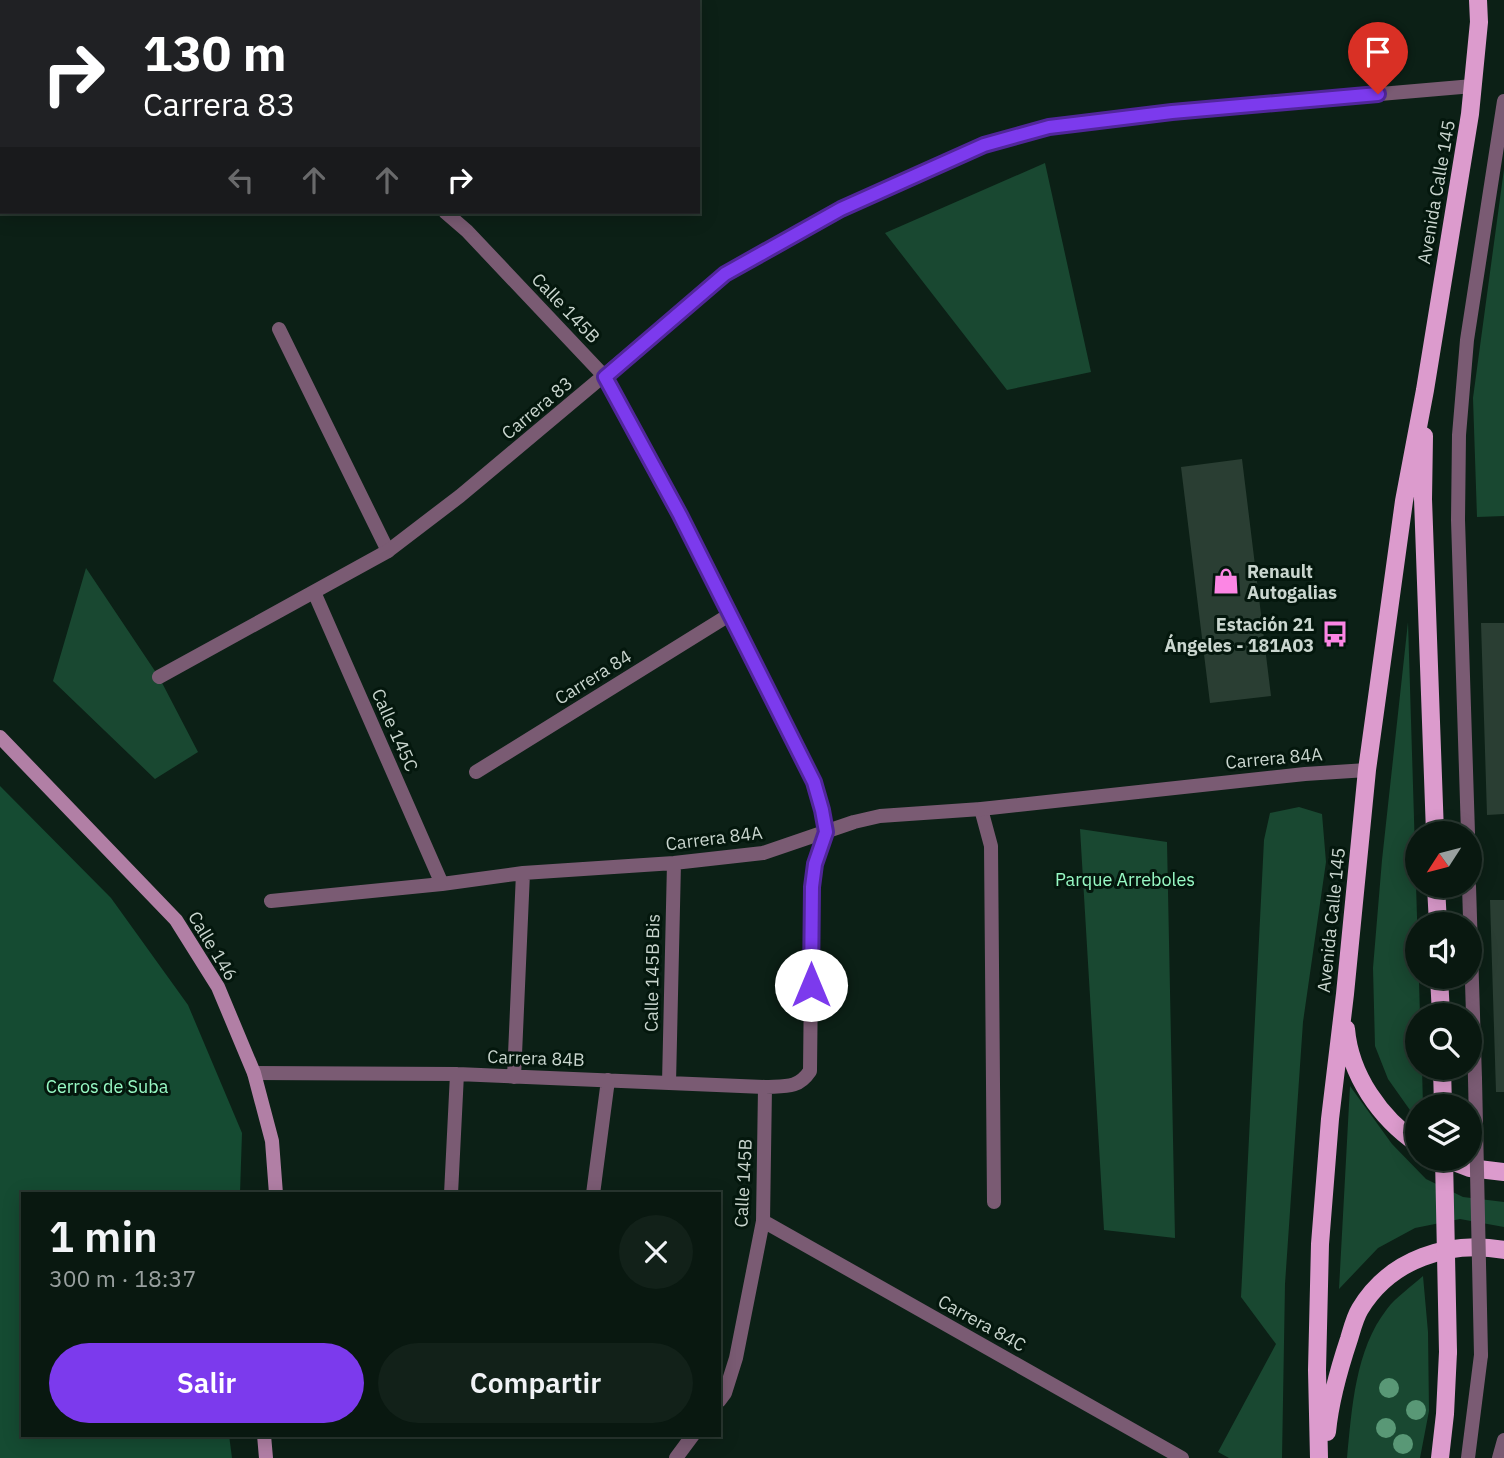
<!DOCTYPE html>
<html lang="es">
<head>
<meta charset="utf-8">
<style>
	:root { --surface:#091810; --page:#122119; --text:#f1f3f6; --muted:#99a09f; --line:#293730; --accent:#7c3aed }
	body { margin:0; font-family:"IBM Plex Sans",sans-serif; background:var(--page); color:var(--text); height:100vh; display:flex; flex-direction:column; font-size:26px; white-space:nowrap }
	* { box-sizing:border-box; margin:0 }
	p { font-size:23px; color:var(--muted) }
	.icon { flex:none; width:38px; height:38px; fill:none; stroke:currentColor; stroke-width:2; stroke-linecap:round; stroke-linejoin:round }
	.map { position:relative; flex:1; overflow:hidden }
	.side { position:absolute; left:21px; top:1192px; width:700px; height:245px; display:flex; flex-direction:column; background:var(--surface); border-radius:0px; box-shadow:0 4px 18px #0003,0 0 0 2px var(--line) }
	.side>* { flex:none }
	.top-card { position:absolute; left:0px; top:0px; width:700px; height:214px; box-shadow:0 4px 18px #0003,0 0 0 2px var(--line); background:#202124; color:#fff; overflow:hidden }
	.needle { width:46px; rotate:234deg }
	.controls { position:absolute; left:1405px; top:821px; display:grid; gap:14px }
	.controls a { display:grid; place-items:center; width:77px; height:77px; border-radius:50%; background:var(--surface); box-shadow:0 4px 18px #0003,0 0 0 2px var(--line); font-size:35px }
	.pin { position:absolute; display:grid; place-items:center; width:60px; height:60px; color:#fff; margin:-72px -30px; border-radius:50% 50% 50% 0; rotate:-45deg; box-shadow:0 0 7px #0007 }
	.pin .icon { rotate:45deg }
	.me { position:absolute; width:77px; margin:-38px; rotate:0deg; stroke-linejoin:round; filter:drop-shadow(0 0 5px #0008) }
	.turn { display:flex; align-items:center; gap:24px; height:147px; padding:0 28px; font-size:32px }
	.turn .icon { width:91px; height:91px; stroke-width:2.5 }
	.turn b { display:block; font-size:49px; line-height:60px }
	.lanes { display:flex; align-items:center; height:66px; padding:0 28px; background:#0003; justify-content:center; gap:35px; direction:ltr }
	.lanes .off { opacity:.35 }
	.round { display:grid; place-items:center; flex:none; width:74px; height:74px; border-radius:37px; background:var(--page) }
	.overview { display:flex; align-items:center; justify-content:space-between; height:119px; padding:0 28px }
	h1 { font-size:42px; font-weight:600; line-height:52px }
	.action { display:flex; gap:14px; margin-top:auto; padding:14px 28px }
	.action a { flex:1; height:80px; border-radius:42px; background:var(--accent); color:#fff; font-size:28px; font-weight:600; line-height:80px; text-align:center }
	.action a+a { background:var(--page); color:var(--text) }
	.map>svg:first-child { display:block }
	.green { fill:#194831 }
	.forest { fill:#154b32 }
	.building { fill:#2a3e33 }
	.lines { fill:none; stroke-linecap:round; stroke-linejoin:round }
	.lane { stroke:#7a5b73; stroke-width:14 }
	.street { stroke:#7a5b73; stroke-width:14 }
	.secondary { stroke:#b17fa5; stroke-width:14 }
	.primary { stroke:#dc9bcd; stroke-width:18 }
	.lane-bridge { stroke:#7a5b73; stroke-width:14 }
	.primary-bridge { stroke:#dc9bcd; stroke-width:18 }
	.tree { fill:#599876 }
	.route-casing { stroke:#51269a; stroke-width:18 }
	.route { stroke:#7c3aed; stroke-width:12 }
	.labels { text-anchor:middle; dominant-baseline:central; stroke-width:6; stroke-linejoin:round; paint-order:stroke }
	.street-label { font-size:18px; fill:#cad6cf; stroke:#04170d }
	.poi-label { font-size:18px; font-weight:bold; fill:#cad6cf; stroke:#04170d; text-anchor:start }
	.park-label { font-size:18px; fill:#98fac5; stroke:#04170d }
</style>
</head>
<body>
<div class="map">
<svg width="1504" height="1458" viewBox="0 0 1504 1458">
	<rect width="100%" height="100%" fill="#0c2016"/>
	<path class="green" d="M1045 163 1091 372 1007 390 885 233Z
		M1504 169V516L1477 517 1473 398Z
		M86 568 159 677 198 752 155 779 53 681Z
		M1408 622 1420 1015H1418V1068H1422L1423 1106H1418L1417 1120 1388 1079 1375 1046 1373 968 1382 860Z
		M1299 807 1322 814 1326 862 1303 1022 1285 1284 1282 1458H1229L1218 1452 1276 1344 1241 1297 1264 840 1270 813Z
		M1080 829 1167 842 1175 1238 1104 1230Z
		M1350 1086 1392 1144 1426 1179 1463 1197 1504 1202V1227L1460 1219 1415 1228 1378 1248 1339 1289Z
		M1423 1276 1428 1332 1429 1411 1420 1458H1347C1352 1408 1355 1350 1387 1309 1396 1297 1411 1287 1423 1276Z"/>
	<path class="forest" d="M0 786 111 898 188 1005 242 1133 240 1193 23 1194V1435H229L232 1458H0Z"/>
	<path class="building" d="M1242 459 1271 696 1210 703 1181 467Z
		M1481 623H1504V814L1487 815Z
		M1490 900H1504V1092H1496Z"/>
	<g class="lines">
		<path class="lane" d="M279 329 388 551
			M981 809 991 846 994 1202
			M1468 833 1458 520 1459 435 1467 340 1504 101
			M1469 886 1475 1079
			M1468 1458 1481 1355
			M1499 1458 1504 1440"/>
		<path class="street" d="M213 0 215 2
			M314 592 442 884
			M159 677 388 551 460 496 725 274 841 209 984 145 1049 127 1172 112 1473 86
			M476 772 729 615
			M271 901 442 884 523 873 674 863 763 853 854 822 880 816 981 809 1305 774 1367 770
			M254 1073 457 1074 765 1087C785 1086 798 1089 810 1071L812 887 815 864 826 832 823 810 814 782 680 515 605 377 467 231 445 212
			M514 1077 523 873
			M669 1083 674 863
			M451 1194 457 1074
			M593 1194 608 1080
			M763 1221 1182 1458
			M719 1401 725 1393 736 1358 763 1221 765 1087
			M676 1458 693 1435"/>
		<path class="secondary" d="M0 737 176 920 218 987 254 1073 272 1141 276 1194
			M264 1435 266 1458"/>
		<path class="primary" d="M1424 436 1423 499 1435 833
			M1436 886 1438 924
			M1439 976 1441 1015
			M1346 1029C1350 1075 1380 1118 1418 1144
			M1442 1068 1443 1106
			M1444 1158 1470 1168 1504 1172
			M1327 1432C1330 1400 1339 1369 1349 1339 1352 1329 1355 1317 1360 1309 1390 1259 1449 1240 1504 1250
			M1319 1458 1317 1370 1320 1244 1330 1119 1345 994 1367 770 1404 501 1425 390 1470 114 1479 22 1478 0
			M1440 1458 1445 1414 1448 1352"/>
		<path class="lane-bridge" d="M1475 1079 1481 1355"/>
		<path class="primary-bridge" d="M1444 1158 1448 1352"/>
	</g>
	<g class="tree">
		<circle cx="1389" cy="1388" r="10"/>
		<circle cx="1416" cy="1410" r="10"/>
		<circle cx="1386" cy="1428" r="10"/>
		<circle cx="1403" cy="1444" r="10"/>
	</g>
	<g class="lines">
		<g class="route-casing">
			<path id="route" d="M811 985 812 887 815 864 826 832 822 810 814 782 680 515 605 377 725 274 841 209 984 145 1049 127 1074 124 1172 112 1378 94"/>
		</g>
		<use href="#route" class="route"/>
	</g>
	<defs>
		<g id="shop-bare" transform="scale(2.1)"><path d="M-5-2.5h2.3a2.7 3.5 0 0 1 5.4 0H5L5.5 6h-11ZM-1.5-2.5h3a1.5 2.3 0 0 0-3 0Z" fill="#fc86e4" stroke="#04170d" stroke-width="2.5" paint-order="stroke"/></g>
		<g id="bus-bare" transform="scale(2.1)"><path d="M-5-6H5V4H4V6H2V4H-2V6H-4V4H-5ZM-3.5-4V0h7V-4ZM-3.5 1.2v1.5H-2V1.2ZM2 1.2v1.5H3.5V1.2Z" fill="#fc86e4" stroke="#04170d" stroke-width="2.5" paint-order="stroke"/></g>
	</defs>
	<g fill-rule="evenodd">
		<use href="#shop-bare" x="1226" y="581"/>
		<use href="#bus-bare" x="1335" y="634"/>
	</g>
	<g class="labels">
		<g class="street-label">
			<text transform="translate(1436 192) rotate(-80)">Avenida Calle 145</text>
			<text transform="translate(566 308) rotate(46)">Calle 145B</text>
			<text transform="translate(537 408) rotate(-40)">Carrera 83</text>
			<text transform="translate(593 677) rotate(-32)">Carrera 84</text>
			<text transform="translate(395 730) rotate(66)">Calle 145C</text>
			<text transform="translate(1274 758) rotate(-5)">Carrera 84A</text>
			<text transform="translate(714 838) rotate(-7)">Carrera 84A</text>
			<text transform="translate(1331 920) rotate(-84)">Avenida Calle 145</text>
			<text transform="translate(213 946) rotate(59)">Calle 146</text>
			<text transform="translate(652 973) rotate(-89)">Calle 145B Bis</text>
			<text transform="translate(536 1058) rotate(2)">Carrera 84B</text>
			<text transform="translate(743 1183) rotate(-87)">Calle 145B</text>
			<text transform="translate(982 1323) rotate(29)">Carrera 84C</text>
		</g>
		<g class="poi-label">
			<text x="1247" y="571">Renault<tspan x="1247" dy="21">Autogalias</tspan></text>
			<text x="1314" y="624" text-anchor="end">Estación 21<tspan x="1314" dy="21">Ángeles - 181A03</tspan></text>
		</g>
		<g class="park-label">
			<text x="1125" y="879">Parque Arreboles</text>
			<text x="107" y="1086">Cerros de Suba</text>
		</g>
	</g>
</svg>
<div class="controls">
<a><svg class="needle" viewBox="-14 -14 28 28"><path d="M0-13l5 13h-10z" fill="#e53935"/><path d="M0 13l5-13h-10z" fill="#99a09f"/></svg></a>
<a><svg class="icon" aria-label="sound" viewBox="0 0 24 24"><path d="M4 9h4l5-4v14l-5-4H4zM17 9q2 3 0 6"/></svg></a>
<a><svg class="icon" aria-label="search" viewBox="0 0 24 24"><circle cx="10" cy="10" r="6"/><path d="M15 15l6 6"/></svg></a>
<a><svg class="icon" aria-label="layers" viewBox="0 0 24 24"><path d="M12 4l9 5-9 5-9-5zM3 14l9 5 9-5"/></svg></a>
</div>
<div class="pin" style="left:1378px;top:94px;background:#d93025"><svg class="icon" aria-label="arrive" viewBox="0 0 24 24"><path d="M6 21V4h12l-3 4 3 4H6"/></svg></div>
<svg class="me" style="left:811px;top:985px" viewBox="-20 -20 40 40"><circle r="19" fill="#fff"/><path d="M0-13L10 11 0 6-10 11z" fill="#7c3aed"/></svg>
<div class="top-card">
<div class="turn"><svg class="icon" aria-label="right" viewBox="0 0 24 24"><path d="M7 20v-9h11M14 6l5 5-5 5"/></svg><div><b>130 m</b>Carrera 83</div></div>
<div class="lanes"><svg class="icon off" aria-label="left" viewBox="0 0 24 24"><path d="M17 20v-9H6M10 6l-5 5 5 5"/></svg><svg class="icon off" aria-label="ahead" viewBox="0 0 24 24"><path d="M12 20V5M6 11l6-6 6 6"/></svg><svg class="icon off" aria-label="ahead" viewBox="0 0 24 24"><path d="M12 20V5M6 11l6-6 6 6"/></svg><svg class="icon" aria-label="right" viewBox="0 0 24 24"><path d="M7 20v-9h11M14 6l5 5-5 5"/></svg></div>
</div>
<section class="side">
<div class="overview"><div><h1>1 min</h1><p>300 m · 18:37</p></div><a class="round"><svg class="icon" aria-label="close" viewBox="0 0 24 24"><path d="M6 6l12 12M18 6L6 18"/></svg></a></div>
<div class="action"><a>Salir</a><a>Compartir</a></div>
</section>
</div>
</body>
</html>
